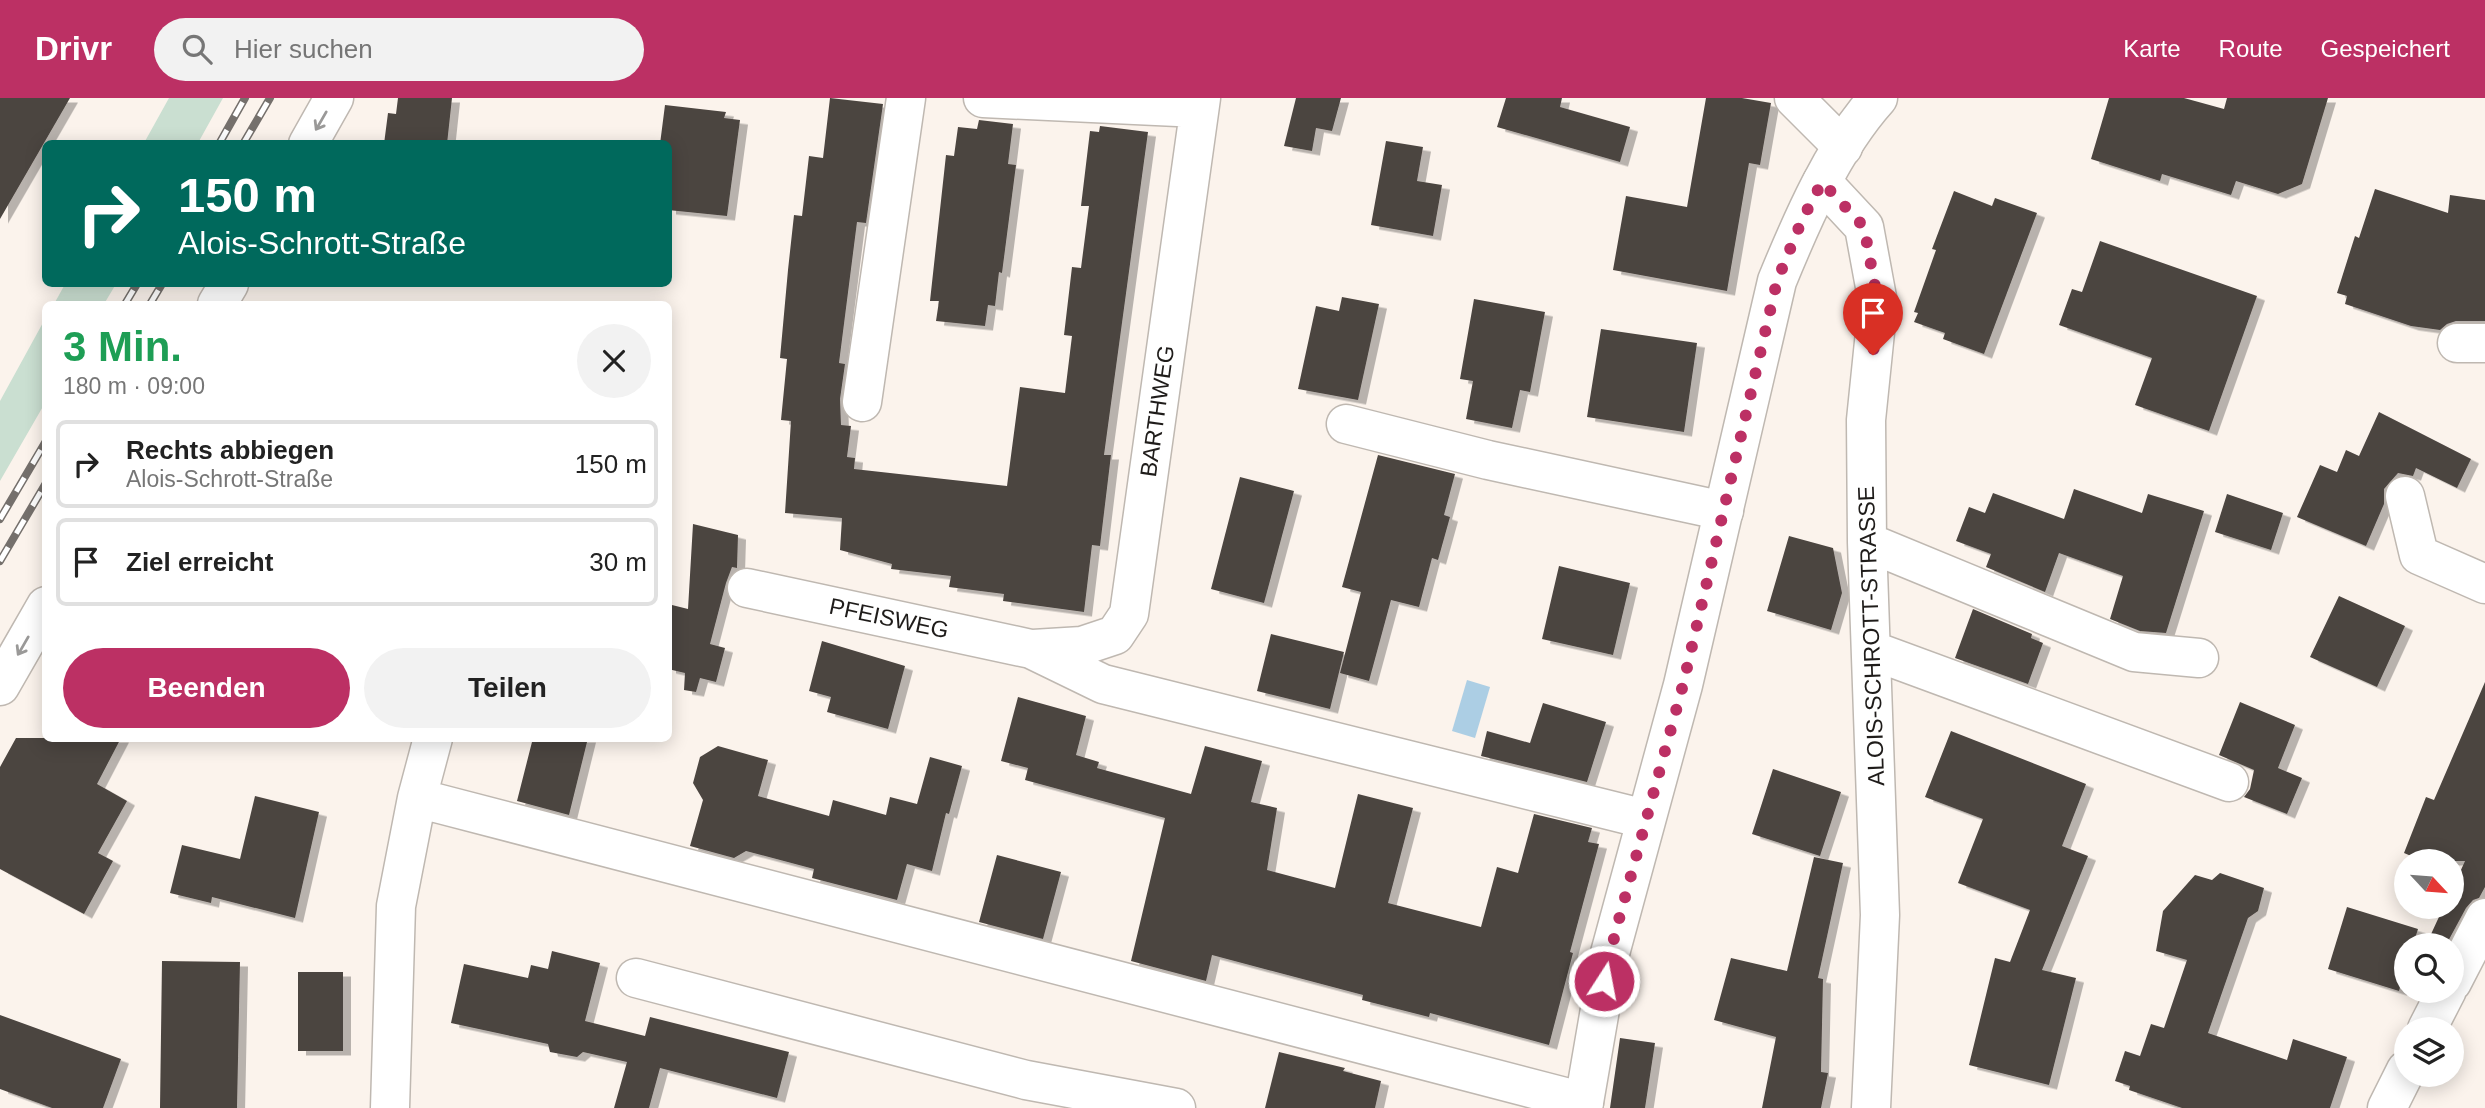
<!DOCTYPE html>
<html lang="de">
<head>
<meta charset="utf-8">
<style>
	:root { --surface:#fff; --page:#f2f2f2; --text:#222; --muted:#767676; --line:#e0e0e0; --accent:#bc3064 }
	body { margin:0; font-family:Helvetica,sans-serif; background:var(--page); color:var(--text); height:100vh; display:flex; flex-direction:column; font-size:26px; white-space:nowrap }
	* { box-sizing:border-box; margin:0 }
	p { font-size:23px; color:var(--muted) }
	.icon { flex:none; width:38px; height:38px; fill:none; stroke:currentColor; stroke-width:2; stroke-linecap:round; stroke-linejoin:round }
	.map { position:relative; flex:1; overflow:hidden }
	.sheet { position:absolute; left:42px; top:203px; width:630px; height:441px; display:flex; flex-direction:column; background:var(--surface); border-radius:10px; box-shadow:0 4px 18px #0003 }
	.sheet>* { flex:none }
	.guide { position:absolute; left:42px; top:42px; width:630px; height:147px; border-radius:10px; box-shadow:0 4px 18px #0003; background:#00695c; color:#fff; overflow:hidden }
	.needle { width:46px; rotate:116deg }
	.buttons { position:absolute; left:2394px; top:751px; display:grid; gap:14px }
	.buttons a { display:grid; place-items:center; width:70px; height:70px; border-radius:50%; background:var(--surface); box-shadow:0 4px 18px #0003; font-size:35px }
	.pin { position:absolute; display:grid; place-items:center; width:60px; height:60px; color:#fff; margin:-72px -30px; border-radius:50% 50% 50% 0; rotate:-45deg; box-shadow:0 0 7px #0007 }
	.pin .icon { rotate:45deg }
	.me { position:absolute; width:77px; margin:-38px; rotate:11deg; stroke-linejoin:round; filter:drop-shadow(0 0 5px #0008) }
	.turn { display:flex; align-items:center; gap:24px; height:147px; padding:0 21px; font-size:32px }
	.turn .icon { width:91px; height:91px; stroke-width:2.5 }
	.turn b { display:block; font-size:49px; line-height:60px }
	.round { display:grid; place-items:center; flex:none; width:74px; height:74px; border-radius:37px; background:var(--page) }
	.summary { display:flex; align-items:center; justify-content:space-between; height:119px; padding:0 21px }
	h1 { font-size:42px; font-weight:700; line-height:52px; color:#1e9e55 }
	.cta { display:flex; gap:14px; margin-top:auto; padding:14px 21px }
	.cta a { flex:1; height:80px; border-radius:42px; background:var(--accent); color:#fff; font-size:28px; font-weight:700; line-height:80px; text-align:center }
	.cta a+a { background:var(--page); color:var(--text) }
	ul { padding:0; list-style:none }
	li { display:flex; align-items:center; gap:21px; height:88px; margin:0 14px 10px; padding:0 7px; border:4px solid var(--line); border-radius:10px }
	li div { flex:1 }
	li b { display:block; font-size:26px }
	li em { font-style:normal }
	header { display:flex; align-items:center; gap:42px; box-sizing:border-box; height:98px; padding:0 35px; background:var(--accent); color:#fff }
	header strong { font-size:33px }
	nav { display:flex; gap:38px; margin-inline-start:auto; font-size:24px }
	.search { width:490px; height:63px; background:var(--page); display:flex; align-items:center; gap:18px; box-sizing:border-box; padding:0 24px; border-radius:38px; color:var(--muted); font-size:26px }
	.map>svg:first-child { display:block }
	.green { fill:#cadfd1 }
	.water { fill:#accee4 }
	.building { fill:#4c4540; filter:url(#shadow) }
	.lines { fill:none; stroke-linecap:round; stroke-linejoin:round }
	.minor-casing { stroke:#bfb8b1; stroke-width:41 }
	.major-casing { stroke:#bfb8b1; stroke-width:41 }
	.minor { stroke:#fff; stroke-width:38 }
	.major { stroke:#fff; stroke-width:38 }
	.rail-casing { stroke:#75706c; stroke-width:8 }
	.rail { stroke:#fff; stroke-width:5; stroke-dasharray:16; stroke-linecap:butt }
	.oneway { stroke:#9a9998 }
	.route { stroke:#bc3064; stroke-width:12; stroke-dasharray:0 21.6 }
	.labels { text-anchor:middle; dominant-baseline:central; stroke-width:7; stroke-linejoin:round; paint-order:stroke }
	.street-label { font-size:23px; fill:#1f1c1a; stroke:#fff }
</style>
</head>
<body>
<header>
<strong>Drivr</strong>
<div class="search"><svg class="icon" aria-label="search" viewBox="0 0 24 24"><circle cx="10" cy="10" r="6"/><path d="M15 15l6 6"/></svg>Hier suchen</div>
<nav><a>Karte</a><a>Route</a><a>Gespeichert</a></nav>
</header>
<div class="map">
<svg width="2485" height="1010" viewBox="0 0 2485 1010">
	<defs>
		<filter id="shadow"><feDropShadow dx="8" dy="4.5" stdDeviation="0" flood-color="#0004"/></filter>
	</defs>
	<rect width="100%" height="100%" fill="#fbf3ec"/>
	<path class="green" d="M169 0H223L198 45H144Z
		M60 186H116L104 206H54L64 188Z
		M45 221V305L0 383V303Z"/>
	<path class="water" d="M1467 582 1490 589 1475 640 1452 633Z"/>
	<path class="building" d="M0 0H70L0 121Z
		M398 0H452L447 46H384L388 15 396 16Z
		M830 0 883 6 866 125 857 124 839 265 845 266 840 301 841 327 851 328 847 359 855 360 854 371 1007 388 1020 289 1065 295 1072 238 1064 237 1072 169 1081 170 1089 108H1081L1090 33 1099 34 1100 28 1148 34 1104 357H1111L1100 448 1092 447 1084 514 1003 503 1004 496 949 489 951 478 891 471 892 466 840 452 842 420 785 415 791 323 781 322 787 261 780 260 788 172 794 117 802 118 809 58 823 60Z
		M1296 0H1341L1332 33 1316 30 1312 53 1284 48Z
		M1506 0H1562L1560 9 1630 29 1620 64 1497 29Z
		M1706 0H1742L1771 5 1760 67 1749 65 1727 193 1613 172 1626 98 1687 109Z
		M2109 0H2184L2224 11 2227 0H2328L2302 86 2278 96 2236 83 2231 97 2162 76 2160 83 2091 61Z
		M665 7 726 14 724 20 740 22 727 118 668 112V46H660Z
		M979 22 1013 26 1008 66 1016 67 1002 175 999 174 995 208 988 207 985 228 936 223 939 203H930L946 57 954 58 958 29 977 31Z
		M1386 43 1423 49 1417 83 1442 87 1433 138 1371 127Z
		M2375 91 2448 115 2450 97 2485 102V223H2456L2447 226 2440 232 2411 228 2345 206 2347 198 2337 195 2355 138 2359 140Z
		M1954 93 1992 108 1995 100 2037 115 1984 256 1943 241 1945 235 1914 224 1918 215 1914 214 1936 152 1932 151Z
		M2100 143 2257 198 2209 333 2135 307 2152 260 2059 227 2072 191 2082 194Z
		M1342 199 1379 206 1358 302 1298 291 1316 208 1339 213Z
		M1474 201 1545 214 1530 294 1520 292 1512 330 1466 321 1473 283 1460 281Z
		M1601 231 1697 245 1684 334 1587 319Z
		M2379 314 2471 361 2457 390 2416 370 2413 378 2398 375 2384 391V406L2366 448 2297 419 2320 367 2337 374 2346 352 2359 358Z
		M1378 357 1455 376 1444 417 1450 419 1438 462 1432 460 1419 509 1391 502 1369 583 1340 575 1361 494 1342 489Z
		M1240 379 1294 393 1264 505 1211 491Z
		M2074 391 2142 415 2148 396 2204 413 2166 535 2140 533 2110 521 2123 478 2059 455 2045 494 1986 469 1991 456 1956 443 1969 409 1985 415 1993 395 2064 421Z
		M2227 396 2283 415 2271 452 2215 434Z
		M693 426 738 437 737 470 732 469 726 485 710 546 725 550 716 584 700 580 696 594 684 592 685 575 668 571V506L688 511Z
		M1789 438 1833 450 1842 495 1831 532 1767 513Z
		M1559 468 1630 485 1613 557 1542 541Z
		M2339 498 2405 528 2377 589 2310 559Z
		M1973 511 2032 536 2031 540 2043 545 2028 586 1955 560Z
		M1271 536 1344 554 1330 611 1257 593Z
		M822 543 905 568 888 631 827 614 831 599 809 593Z
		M2485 584V789L2479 800 2473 802 2466 810 2446 847H2426L2444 808H2452V792L2465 763H2423L2404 755 2426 699 2434 702Z
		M1018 599 1086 618 1076 657 1099 664 1097 670 1191 696 1205 648 1262 663 1251 704 1277 710 1267 772 1335 790 1358 696 1413 710 1388 805 1481 829 1497 769 1518 775 1534 716 1592 730 1588 744 1599 746 1570 854 1573 855 1549 947 1430 915 1429 919 1362 902 1363 897 1212 857 1206 883 1131 863 1165 720 1025 682 1028 670 1001 663Z
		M2240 604 2295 627 2278 670 2302 680 2287 716 2244 699 2250 691 2254 672 2219 657Z
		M1543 605 1606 624 1587 684 1481 658 1487 633 1530 645Z
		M1951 633 2086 686 2062 748 2088 758 2042 872 2076 880 2049 987 1969 967 1995 860 2010 864 2030 812 1958 785 1983 721 1925 699Z
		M16 640H121L97 686 127 703 98 755 113 763 84 816 0 771V669Z
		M533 640H588L569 717 517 703Z
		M718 648 768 662 758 698 829 718 833 702 886 717 890 699 917 706 930 659 962 668 949 716 946 715 932 773 907 766 897 802 812 780 814 771 746 753 734 760 690 748 703 702 693 685 700 659Z
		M1773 671 1841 694 1820 758 1752 736Z
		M255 698 319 714 295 820 212 799 211 805 170 795 182 747 240 761Z
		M997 757 1061 774 1043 841 979 824Z
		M1814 759 1843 765 1818 880 1823 881 1821 974 1828 975 1821 1010H1762L1776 939 1714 922 1731 860 1787 873Z
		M2220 775 2264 790 2258 813 2248 820 2208 935 2287 962 2293 941 2347 959 2330 1010H2182L2129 992 2130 988 2115 983 2125 953 2140 958 2151 926 2164 930 2187 862 2156 853 2163 813 2195 777 2212 782Z
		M2347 809 2418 831 2413 847H2406V869L2399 893 2328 871Z
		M552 853 600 865 585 923 645 938 650 919 789 954 777 1000 660 970 649 1010H614L627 964 583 954 577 959 550 954 548 946 451 925 464 866 528 880 531 867 548 871Z
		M162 863 240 864 237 1010H160Z
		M298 874H343V953H298Z
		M0 917 121 961 103 1010H52L0 991Z
		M1620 940 1655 945 1645 1010H1610Z
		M1279 954 1345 970 1343 973 1381 983 1375 1010H1265Z"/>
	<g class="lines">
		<g class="minor-casing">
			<path id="minor" d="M983 0 1199 10
				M1794 0 1843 49
				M308 46 334 0
				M1822 84 1864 129 1878 205 1866 322 1867 444 1880 817 1871 1010
				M217 206 229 186
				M2457 245H2485
				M862 304 906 0
				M1346 326 1488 362 1724 413
				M2405 398 2419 457 2485 486
				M1867 444 2134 554 2199 560
				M747 490 1031 551 1103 586 1645 721
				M1033 551 1082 548 1115 537 1129 516 1201 0
				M1871 552 2229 684
				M0 588 46 508
				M417 700 1584 1004
				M636 880 1026 982 1176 1010
				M2452 884 2485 820
				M2427 931 2447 892
				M390 1010 396 808 417 700 433 640
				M2387 1010 2406 972"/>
		</g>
		<g class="major-casing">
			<path id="major" d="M1583 1010 1609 859 1683 587 1777 183C1802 122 1833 50 1878 0"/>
		</g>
		<use href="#minor" class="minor"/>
		<use href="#major" class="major"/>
		<g class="rail-casing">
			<path id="rail" d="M219 46 245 0
				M243 46 270 0
				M125 206 137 186
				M150 206 162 186
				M0 421 46 343
				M0 463 46 385"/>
		</g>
		<use href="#rail" class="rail"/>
	</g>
	<defs><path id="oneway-shaft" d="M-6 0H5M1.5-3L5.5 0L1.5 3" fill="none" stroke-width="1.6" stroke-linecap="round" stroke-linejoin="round" transform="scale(1.75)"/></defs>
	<g class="oneway">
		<use href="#oneway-shaft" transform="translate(321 23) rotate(120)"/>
		<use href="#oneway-shaft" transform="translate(23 548) rotate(120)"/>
	</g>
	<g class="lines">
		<path class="route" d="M1604 883 1615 836 1683 587 1777 183 1802 122 1822 84 1864 129 1878 205 1873 257"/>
	</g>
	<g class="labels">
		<g class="street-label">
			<text transform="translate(1157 313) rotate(-82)">BARTHWEG</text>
			<text transform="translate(889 520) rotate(12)">PFEISWEG</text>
			<text transform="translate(1871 538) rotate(-92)">ALOIS-SCHROTT-STRASSE</text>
		</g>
	</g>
</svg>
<div class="buttons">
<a><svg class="needle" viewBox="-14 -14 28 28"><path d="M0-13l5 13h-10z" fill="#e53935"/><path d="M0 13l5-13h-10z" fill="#767676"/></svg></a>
<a><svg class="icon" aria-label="search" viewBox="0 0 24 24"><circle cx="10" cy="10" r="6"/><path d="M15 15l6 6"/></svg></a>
<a><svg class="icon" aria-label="layers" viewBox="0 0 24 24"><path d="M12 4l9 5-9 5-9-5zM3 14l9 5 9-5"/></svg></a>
</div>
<div class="pin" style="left:1873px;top:257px;background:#d93025"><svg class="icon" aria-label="arrive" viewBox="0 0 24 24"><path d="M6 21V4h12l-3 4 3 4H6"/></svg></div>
<svg class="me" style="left:1604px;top:883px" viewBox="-20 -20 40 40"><circle r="17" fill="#bc3064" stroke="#fff" stroke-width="3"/><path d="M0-11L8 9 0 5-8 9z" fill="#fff"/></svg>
<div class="guide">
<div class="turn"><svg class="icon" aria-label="right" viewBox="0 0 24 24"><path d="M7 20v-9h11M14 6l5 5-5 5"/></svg><div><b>150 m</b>Alois-Schrott-Straße</div></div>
</div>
<section class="sheet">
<div class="summary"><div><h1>3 Min.</h1><p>180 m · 09:00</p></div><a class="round"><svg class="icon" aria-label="close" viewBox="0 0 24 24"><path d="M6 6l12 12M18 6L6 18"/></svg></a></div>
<ul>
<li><svg class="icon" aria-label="right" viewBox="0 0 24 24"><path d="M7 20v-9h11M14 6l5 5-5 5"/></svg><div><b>Rechts abbiegen</b><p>Alois-Schrott-Straße</p></div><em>150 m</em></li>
<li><svg class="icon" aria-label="arrive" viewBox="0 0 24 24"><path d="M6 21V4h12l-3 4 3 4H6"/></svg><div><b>Ziel erreicht</b></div><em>30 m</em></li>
</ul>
<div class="cta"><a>Beenden</a><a>Teilen</a></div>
</section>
</div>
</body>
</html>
